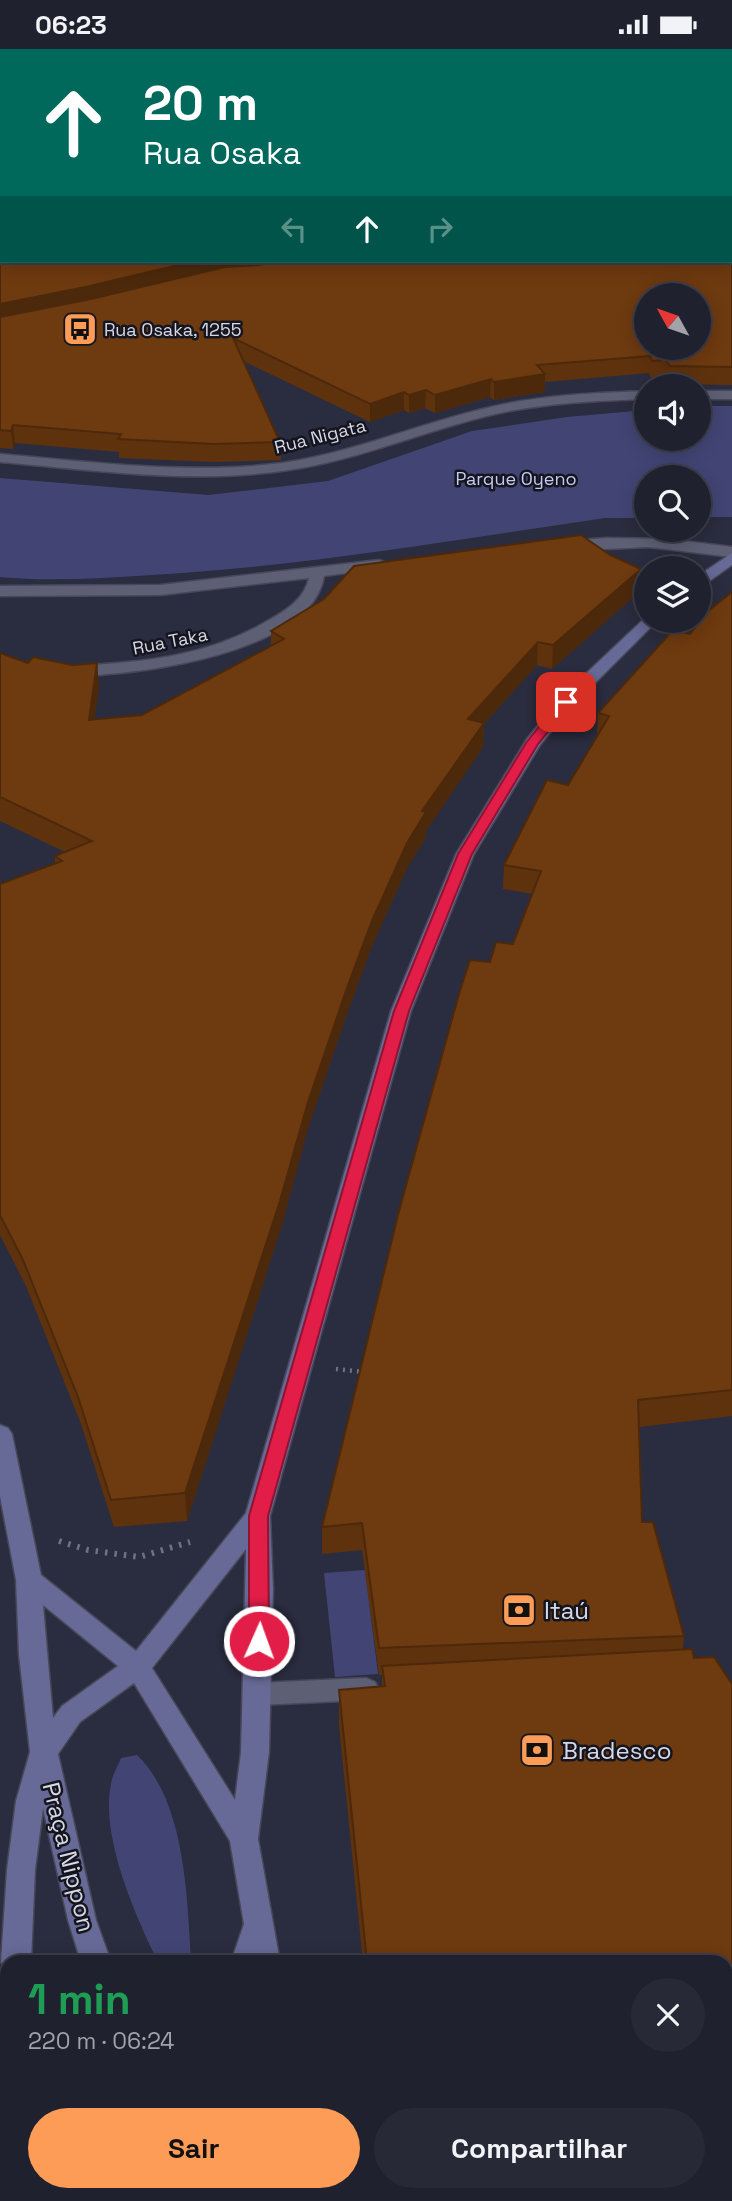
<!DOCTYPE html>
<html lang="pt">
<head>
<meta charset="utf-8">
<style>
	:root { --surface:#20212f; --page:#282937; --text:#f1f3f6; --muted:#a2a3aa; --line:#3d3e4b; --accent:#fd9c56 }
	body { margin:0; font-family:"Space Grotesk",sans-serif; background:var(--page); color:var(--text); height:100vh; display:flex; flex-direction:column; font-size:26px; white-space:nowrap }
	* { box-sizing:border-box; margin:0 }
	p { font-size:23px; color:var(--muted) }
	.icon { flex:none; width:38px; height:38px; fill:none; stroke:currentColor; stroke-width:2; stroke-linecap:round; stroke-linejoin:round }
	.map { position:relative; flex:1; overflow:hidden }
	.side { position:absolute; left:0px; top:1906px; width:733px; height:247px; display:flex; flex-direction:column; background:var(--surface); border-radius:21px 21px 0 0; box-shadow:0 4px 18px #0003,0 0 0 2px var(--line) }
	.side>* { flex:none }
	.guide { position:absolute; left:0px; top:0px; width:733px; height:214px; box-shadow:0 4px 18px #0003,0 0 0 2px var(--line); background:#00695c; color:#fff; overflow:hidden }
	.needle { width:46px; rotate:310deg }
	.controls { position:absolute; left:634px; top:234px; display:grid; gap:14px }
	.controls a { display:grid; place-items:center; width:77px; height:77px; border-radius:50%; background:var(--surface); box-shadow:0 4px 18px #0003,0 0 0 2px var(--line); font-size:35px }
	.pin { position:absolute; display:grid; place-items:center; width:60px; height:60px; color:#fff; margin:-30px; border-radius:14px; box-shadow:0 4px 10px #0006 }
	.me { position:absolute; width:77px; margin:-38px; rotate:2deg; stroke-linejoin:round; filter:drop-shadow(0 0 5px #0008) }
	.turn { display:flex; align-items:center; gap:24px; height:147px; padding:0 28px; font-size:32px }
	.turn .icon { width:91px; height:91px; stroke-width:2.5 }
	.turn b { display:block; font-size:49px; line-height:60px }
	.lanes { display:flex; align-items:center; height:66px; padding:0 28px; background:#0003; justify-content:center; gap:35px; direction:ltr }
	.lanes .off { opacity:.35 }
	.round { display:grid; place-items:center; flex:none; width:74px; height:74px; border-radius:37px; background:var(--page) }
	.overview { display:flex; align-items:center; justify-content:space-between; height:119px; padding:0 28px }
	h1 { font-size:42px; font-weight:800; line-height:52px; color:#1e9e55 }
	.button { display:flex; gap:14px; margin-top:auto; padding:14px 28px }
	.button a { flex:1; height:80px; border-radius:42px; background:var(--accent); color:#111; font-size:28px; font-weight:800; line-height:80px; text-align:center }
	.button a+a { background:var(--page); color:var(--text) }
	.status { display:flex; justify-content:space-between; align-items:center; height:49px; padding:0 35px; background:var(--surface); direction:ltr }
	.status svg { height:19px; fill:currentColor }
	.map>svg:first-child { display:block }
	.green { fill:#424574 }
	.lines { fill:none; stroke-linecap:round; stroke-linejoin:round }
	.lane-casing { stroke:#464757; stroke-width:3 }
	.street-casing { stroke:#464757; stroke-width:3 }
	.secondary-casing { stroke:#464757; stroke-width:3 }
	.path-far1 { stroke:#707282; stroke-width:4.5; stroke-dasharray:2 5; stroke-linecap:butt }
	.path { stroke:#707282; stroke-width:6; stroke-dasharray:2.5 7; stroke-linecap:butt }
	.lane { fill:#5d5f74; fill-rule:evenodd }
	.street { fill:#5d5f74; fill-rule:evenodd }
	.secondary { fill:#676996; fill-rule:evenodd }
	.wall { fill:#5f320e }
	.shaded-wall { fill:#4d290b }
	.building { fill:#6e3a10; stroke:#4d290b; stroke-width:2; fill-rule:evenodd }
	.route { fill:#e11d48; stroke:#92132f; stroke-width:2 }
	.labels { text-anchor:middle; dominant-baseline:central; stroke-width:5; stroke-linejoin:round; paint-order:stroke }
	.far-poi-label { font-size:18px; fill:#d6d8e4; stroke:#14151e; text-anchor:start }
	.far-street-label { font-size:18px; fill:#d6d8e4; stroke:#14151e }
	.far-park-label { font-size:18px; fill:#c5caf3; stroke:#14151e }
	.near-poi-label { font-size:24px; fill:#d6d8e4; stroke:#14151e; text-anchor:start }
	.near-street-label { font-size:24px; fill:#d6d8e4; stroke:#14151e }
</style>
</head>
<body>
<div class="status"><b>06:23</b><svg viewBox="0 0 49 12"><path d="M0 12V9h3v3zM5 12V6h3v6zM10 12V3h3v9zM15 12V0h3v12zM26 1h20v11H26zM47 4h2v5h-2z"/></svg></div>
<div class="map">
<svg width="732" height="2152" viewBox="0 0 732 2152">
	<rect width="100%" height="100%" fill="#2a2c3f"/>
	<path class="green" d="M698 357H732V468H698V429H646V469H605C455 491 305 517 153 526 102 529 51 533 0 528V429L208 446 328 432 472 382 567 368 646 361V390H698Z
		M365 1521 378 1625 335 1628 324 1524Z
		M137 1706C185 1752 187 1846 191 1910L158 1913C135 1866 100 1787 111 1735 112 1726 118 1717 121 1709Z"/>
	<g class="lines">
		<g class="lane-casing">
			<path id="lane" d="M366 1629 375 1633 379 1640 375 1647 366 1651 257 1656 248 1652 244 1645 248 1638 257 1634Z"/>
		</g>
		<g class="street-casing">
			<path id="street" d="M646 342V350C593 352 539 354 487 367 418 384 352 413 282 422 188 435 93 421 0 413V405C93 413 188 426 282 414 352 404 418 375 487 359 539 346 592 344 646 342Z
				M698 342H732V350H698Z
				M607 489 669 490 732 498V508L648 498 564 502 556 497 564 492Z
				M379 511 384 513V519L324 527C313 598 165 621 108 625 95 626 71 632 62 622L70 617C140 614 208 608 269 571 287 561 304 550 309 529L160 546 0 547V537L160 536Z"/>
		</g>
		<g class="secondary-casing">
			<path id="secondary" d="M201 0H211V2H201Z
				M732 504V516L698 540V527Z
				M646 568V572H657L572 657 540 696 474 805 411 962 270 1467 273 1540 269 1703 258 1790 280 1913H231L244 1875 230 1792 134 1634 80 1673 58 1705 96 1871 111 1913H81L68 1871 43 1759 35 1821 31 1913H7L6 1922 1 1913 7 1821 16 1752 30 1703 19 1606 16 1531 0 1447V1376L8 1379 12 1385 41 1526 136 1602 246 1464 391 962 456 805 527 690 560 649ZM246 1500 241 1703 235 1751 152 1619ZM43 1556 118 1617 62 1657 53 1669Z
				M7 2132V2146H24V2152H0V2134Z
				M80 2146H113L110 2152H77Z
				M183 2146H215L218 2152H186Z
				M274 2146H306L307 2152H275Z"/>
		</g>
		<path class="path-far1" d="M336 1320 365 1323"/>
		<path class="path" d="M59 1492 88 1501 139 1508 190 1493"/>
		<use href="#lane" class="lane"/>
		<use href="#street" class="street"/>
		<use href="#secondary" class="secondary"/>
	</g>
	<path class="wall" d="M732 0V336L668 335 663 329H651L649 324 545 333V343L494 351 490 348 435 364 425 359 409 364 404 361 370 373 243 312 280 393 281 411 214 413 119 409V403L15 394 13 400 0 399V20L2 21V212H732Z
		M639 543 552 620 537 616 484 675 483 698 426 782V788L407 819 372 897 348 962 308 1079 281 1179 187 1472 114 1478 81 1375 26 1237 0 1186V835L55 814V807L65 803 0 772V604L28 614 72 616 97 614 99 638 94 671 142 666 271 597V582Z
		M732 543V1367L639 1378 642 1473H653L684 1587 683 1600H692L694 1609 714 1608 732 1635V2152H387L386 2146H726V1913H363L339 1677V1641L382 1637V1626H379L362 1501 322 1505V1478L399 1162 459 945 470 911 490 913 496 893 513 895 532 845 503 840 504 816 547 731 568 736 597 688 598 664 673 581 690 585 708 562Z"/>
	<path class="shaded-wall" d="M195 212H301L0 273V255Z
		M545 325V343L494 351V333Z
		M491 330 490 348 435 364V346Z
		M426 341 425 359 409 364V346Z
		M404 343V361L370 373V355Z
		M13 376 15 394 13 400 11 382Z
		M641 520 639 543 552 620 553 596Z
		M538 593 537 616 484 675 483 698 426 782V788L407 819 372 897 348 962 308 1079 281 1179 187 1472 185 1444 308 1053 348 936 372 872 407 794 468 670Z
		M97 614 99 638 91 695 89 671Z"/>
	<path class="building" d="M241 0H732V318L670 317 665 311 652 312 650 307 537 316 545 325 494 333 491 330 435 346 426 341 409 346 404 343 370 355 233 289 280 393 214 395 118 390 121 385 13 376 11 382 0 381V268L91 250 225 218 259 216 276 212H732V2H239ZM646 247H698V299H646Z
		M0 20 2 21V92H0Z
		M2 97V212H195L90 237 0 255V102Z
		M581 486 610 506 641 520 553 596 538 593 468 670 484 674 422 762 426 763 407 794 372 872 348 936 308 1053 280 1152 185 1444 111 1451 78 1348 23 1211 0 1166V835L62 812 55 807 92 792 0 748V604L28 614 33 608 72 616 97 614 89 671 142 666 284 590 271 582 324 550 354 517Z
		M732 543V1341L638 1351 642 1473H653L684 1587 379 1599 362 1474 322 1478 399 1162 459 945 470 911 490 913 496 893 513 895 541 822 504 816 547 731 568 736 609 667 598 664 673 581 690 585 708 562Z
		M692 1600 694 1609 714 1608 732 1635V2152H391L390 2146H726V1913H367L339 1641 385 1637 382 1617Z"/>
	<path class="route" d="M561 650 572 653 538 695 472 805 409 962 268 1467 269 1592 266 1598H252L249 1592V1467L394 962 458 805 526 694Z"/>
	<defs>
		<g id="bus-square" transform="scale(1.75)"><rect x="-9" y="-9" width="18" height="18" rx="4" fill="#fd9c56" stroke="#14151e"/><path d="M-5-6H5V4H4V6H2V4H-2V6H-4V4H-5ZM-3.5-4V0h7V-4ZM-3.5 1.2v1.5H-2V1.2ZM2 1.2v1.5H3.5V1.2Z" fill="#111"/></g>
		<g id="bank-square" transform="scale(1.75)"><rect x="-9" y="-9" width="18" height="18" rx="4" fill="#fd9c56" stroke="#14151e"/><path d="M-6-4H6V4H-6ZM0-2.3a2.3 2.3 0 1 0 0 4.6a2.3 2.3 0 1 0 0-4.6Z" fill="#111"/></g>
	</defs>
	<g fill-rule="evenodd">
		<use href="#bus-square" x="80" y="280"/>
		<use href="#bank-square" x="519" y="1561"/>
		<use href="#bank-square" x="537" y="1701"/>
	</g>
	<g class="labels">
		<g class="far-poi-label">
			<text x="104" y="280">Rua Osaka, 1255</text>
		</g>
		<g class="far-street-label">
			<text transform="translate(320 387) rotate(-14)">Rua Nigata</text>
			<text transform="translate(170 592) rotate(-11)">Rua Taka</text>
		</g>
		<g class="far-park-label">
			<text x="516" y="429">Parque Oyeno</text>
		</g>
		<g class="near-poi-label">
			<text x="544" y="1561">Itaú</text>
			<text x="562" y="1701">Bradesco</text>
		</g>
		<g class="near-street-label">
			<text transform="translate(69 1808) rotate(76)">Praça Nippon</text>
		</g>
	</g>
</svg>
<div class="controls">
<a><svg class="needle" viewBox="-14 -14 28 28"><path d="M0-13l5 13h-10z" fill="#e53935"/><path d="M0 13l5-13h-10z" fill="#a2a3aa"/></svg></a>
<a><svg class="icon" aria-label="sound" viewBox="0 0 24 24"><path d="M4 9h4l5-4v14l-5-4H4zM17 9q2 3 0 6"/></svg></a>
<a><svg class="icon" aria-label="search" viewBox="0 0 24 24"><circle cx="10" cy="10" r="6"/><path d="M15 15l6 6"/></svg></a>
<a><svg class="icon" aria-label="layers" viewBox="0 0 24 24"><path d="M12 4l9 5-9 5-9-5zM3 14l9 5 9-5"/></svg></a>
</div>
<div class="pin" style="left:566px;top:653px;background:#d93025"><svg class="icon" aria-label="arrive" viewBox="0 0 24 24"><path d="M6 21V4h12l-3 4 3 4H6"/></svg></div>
<svg class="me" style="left:259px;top:1592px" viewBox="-20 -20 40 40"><circle r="17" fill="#e11d48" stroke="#fff" stroke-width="3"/><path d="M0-11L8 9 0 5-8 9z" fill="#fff"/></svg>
<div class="guide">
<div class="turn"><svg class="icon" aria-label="ahead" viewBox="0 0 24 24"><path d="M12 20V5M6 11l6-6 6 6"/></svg><div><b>20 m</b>Rua Osaka</div></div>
<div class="lanes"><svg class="icon off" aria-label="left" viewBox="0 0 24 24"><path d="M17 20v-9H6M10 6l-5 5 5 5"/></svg><svg class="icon" aria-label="ahead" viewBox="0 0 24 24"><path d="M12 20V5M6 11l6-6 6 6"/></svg><svg class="icon off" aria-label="right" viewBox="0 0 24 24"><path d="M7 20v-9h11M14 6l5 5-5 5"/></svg></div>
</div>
<section class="side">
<div class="overview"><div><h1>1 min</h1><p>220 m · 06:24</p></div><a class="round"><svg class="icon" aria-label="close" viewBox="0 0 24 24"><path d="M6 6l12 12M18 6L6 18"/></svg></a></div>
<div class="button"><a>Sair</a><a>Compartilhar</a></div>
</section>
</div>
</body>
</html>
